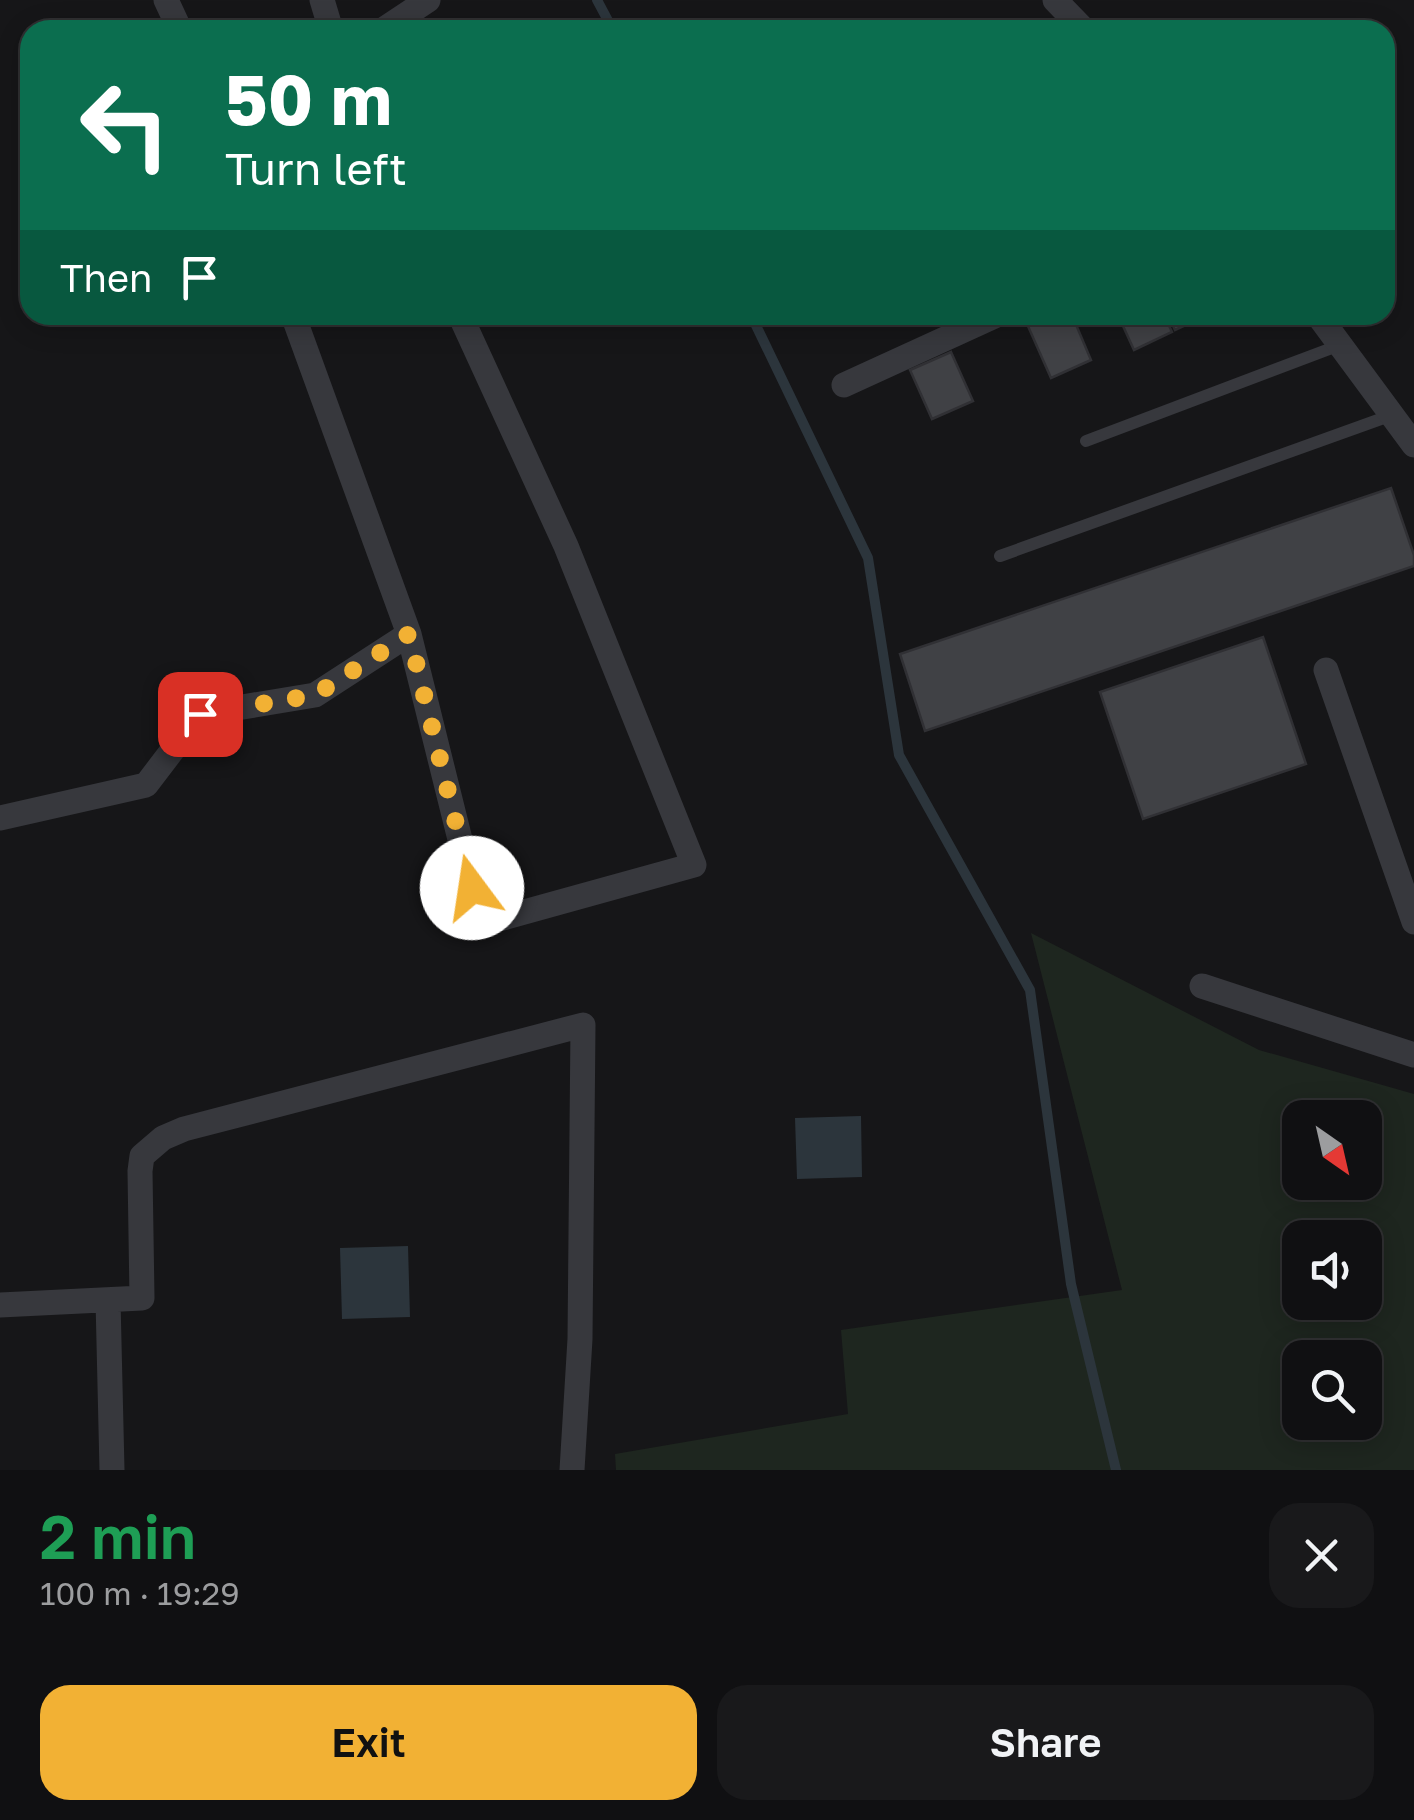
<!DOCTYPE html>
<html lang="en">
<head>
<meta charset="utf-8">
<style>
	:root { --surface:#101012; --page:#19191b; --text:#f1f3f6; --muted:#9c9d9f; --line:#303032; --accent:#f2b134 }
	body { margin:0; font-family:"Golos Text",sans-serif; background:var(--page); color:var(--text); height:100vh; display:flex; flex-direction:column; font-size:38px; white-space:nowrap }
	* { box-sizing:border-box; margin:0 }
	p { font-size:32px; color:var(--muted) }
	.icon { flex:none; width:55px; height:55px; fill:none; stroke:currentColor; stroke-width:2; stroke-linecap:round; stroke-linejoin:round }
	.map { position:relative; height:1470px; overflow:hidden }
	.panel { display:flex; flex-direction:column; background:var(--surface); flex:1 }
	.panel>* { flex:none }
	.banner { position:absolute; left:20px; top:20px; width:1375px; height:305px; border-radius:30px; box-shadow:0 5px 25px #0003,0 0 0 2px var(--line); background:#0b6e4f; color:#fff; overflow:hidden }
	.needle { width:65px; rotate:146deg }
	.controls { position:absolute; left:1282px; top:1100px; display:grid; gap:20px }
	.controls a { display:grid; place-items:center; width:100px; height:100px; border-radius:20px; background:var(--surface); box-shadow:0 5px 25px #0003,0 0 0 2px var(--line); font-size:50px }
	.pin { position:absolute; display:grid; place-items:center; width:85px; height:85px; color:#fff; margin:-42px; border-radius:20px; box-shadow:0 5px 15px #0006 }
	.me { position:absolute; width:110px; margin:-55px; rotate:346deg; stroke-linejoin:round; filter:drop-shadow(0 0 8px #0008) }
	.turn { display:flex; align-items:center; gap:35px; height:210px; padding:0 40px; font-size:45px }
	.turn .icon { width:130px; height:130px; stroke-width:2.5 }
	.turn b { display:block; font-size:70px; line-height:85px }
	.then { display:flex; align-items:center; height:95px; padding:0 40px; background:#0003; gap:20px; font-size:38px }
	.round { display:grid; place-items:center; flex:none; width:105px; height:105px; border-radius:30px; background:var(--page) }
	.overview { display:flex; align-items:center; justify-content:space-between; height:170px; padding:0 40px }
	h1 { font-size:60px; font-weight:600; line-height:75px; color:#1e9e55 }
	.cta { display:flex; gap:20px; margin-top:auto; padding:20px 40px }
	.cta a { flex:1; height:115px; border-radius:30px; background:var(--accent); color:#111; font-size:40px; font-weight:600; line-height:115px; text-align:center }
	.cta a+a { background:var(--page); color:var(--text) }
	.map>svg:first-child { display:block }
	.green { fill:#1e261f; fill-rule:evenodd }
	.water { fill:#2c353c }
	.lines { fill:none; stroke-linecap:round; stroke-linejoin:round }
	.stream { stroke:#2c353c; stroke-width:10 }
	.building { fill:#404145; stroke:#303034; stroke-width:2.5 }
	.lane { stroke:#37383d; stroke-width:12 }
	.street { stroke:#37383d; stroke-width:25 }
	.route { stroke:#f2b134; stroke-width:18; stroke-dasharray:0 32.4 }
</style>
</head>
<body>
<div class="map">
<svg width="1414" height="1470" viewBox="0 0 1414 1470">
	<rect width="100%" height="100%" fill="#161618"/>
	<path class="green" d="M1031 933 1259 1050 1414 1094V1470H616L615 1454 848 1414 841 1330 1122 1290ZM1300 1118H1365V1182H1300ZM1300 1238H1365V1302H1300ZM1300 1358H1365V1422H1300Z"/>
	<path class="water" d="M861 1116 862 1177 797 1179 795 1118Z
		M408 1246 410 1317 342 1319 340 1248Z"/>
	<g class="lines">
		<path class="stream" d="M597 0 613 30
			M751 315 868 558 899 755 1030 990 1071 1284 1116 1470"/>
	</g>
	<path class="building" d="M1047 315H1072L1091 360 1051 378 1027 324Z
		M1118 315H1164L1172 332 1134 350Z
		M1168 315H1207L1175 330Z
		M951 352 973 401 932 419 910 370Z
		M1391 488 1414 555V566L925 731 900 654Z
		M1263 637 1306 764 1143 819 1100 692Z"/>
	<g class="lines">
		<path class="lane" d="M1086 441 1340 345
			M1000 556 1392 415"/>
		<path class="street" d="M166 0 180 30
			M322 0 331 30
			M1055 0 1084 30
			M383 30 428 0
			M1318 315 1414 445
			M844 385 997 315
			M409 634 481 924 694 865 566 546 460 315
			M1326 670 1414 922
			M0 818 146 785 200 714 315 695 409 634 293 315
			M1202 986 1414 1055
			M108 1300 112 1470
			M0 1305 142 1298 140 1171 142 1156 163 1138 184 1129 583 1025 580 1339 572 1470"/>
	</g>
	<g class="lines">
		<path class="route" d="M200 714 315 695 409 634 472 888"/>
	</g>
</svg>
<div class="controls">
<a><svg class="needle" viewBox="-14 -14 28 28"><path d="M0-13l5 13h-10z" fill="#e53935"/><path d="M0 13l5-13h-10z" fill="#9c9d9f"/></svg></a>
<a><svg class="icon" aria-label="sound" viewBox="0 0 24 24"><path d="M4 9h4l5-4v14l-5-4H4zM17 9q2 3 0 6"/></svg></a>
<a><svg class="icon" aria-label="search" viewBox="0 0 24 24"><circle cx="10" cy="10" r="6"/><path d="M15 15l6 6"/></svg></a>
</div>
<div class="pin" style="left:200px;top:714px;background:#d93025"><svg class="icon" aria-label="arrive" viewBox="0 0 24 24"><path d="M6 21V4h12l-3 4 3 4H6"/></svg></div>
<svg class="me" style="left:472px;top:888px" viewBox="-20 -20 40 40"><circle r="19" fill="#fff"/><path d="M0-13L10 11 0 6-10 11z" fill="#f2b134"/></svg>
<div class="banner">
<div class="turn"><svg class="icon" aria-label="left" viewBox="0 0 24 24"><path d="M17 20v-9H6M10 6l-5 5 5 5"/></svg><div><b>50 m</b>Turn left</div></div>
<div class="then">Then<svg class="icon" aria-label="arrive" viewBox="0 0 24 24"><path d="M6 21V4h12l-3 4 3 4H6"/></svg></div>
</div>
</div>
<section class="panel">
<div class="overview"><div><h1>2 min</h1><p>100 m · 19:29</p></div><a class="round"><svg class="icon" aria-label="close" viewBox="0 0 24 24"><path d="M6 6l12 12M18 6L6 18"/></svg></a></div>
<div class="cta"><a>Exit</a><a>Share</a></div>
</section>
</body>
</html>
